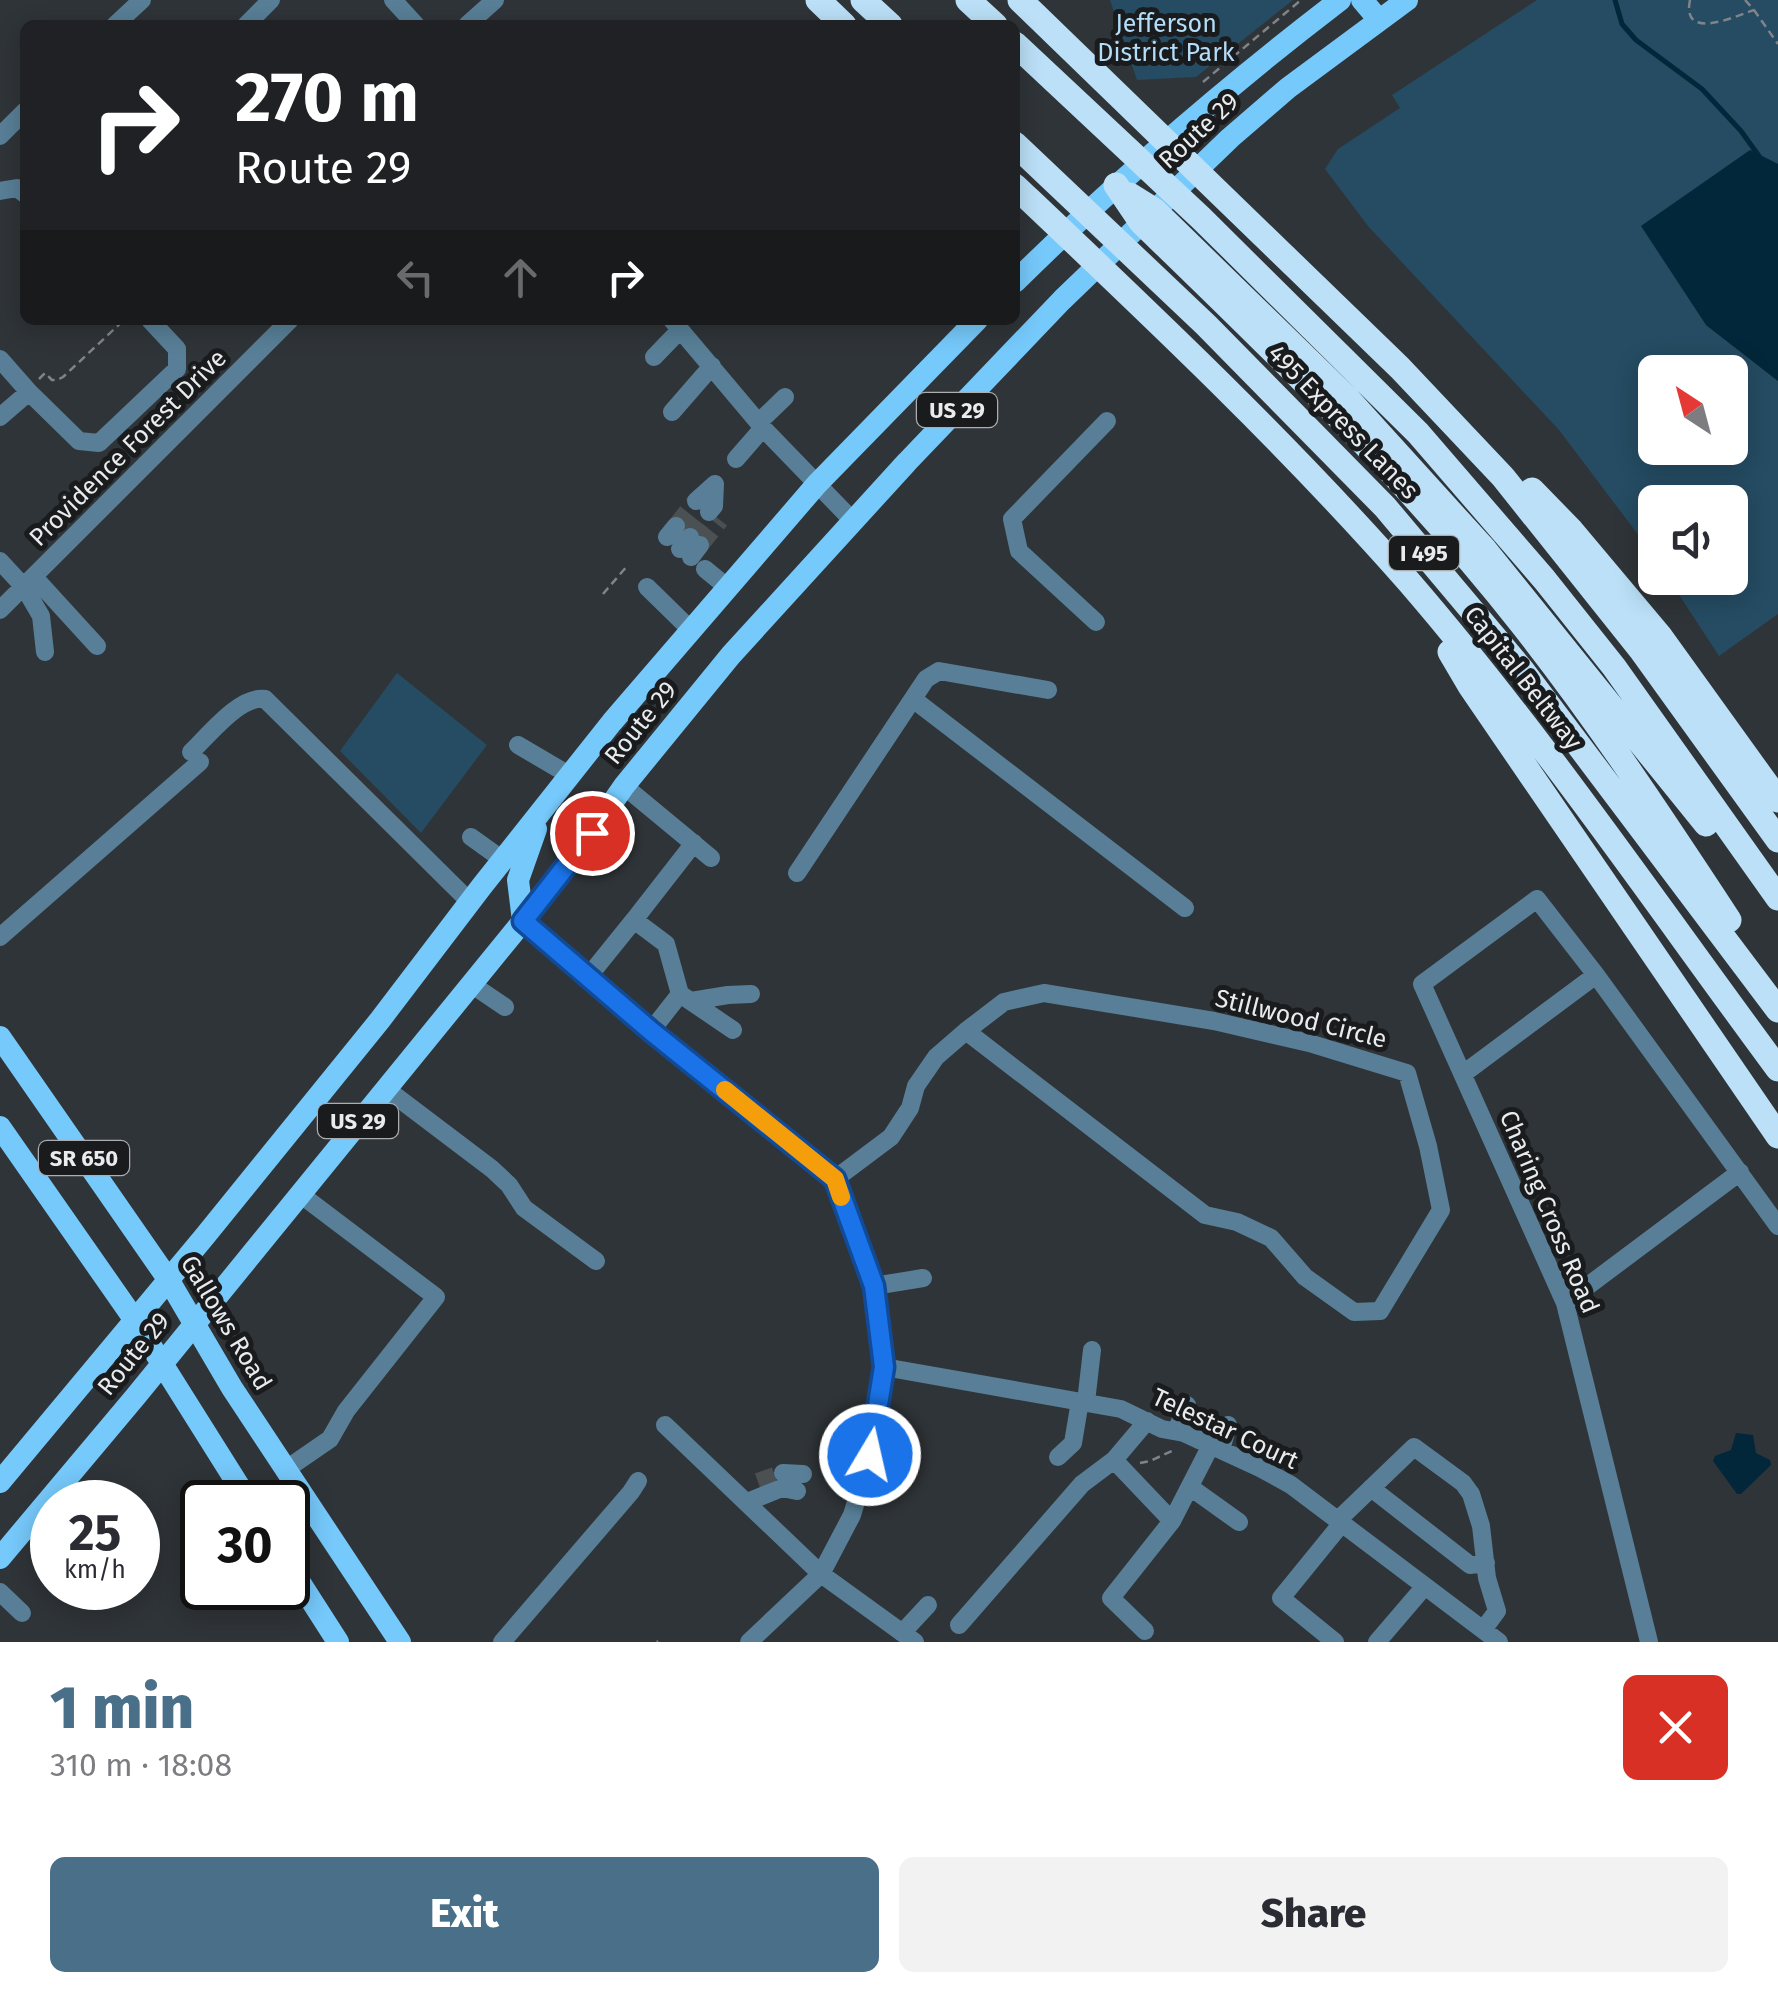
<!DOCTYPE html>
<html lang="en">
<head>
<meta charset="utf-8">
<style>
	:root { --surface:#fff; --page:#f2f2f3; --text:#2b2b33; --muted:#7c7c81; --accent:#496f89 }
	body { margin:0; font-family:"Fira Sans",sans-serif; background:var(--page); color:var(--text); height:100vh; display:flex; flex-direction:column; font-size:38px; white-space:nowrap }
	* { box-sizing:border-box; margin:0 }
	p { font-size:32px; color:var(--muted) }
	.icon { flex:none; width:55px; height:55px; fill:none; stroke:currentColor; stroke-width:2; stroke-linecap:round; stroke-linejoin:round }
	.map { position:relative; height:1642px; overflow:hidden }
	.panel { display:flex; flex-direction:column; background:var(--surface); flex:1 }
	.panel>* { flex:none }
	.hud { position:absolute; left:20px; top:20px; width:1000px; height:305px; border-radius:15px; box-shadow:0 5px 25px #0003; background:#202124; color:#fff; overflow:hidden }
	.needle { width:65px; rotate:324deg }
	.tools { position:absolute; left:1638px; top:355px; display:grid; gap:20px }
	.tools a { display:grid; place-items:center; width:110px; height:110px; border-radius:15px; background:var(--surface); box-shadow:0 5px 25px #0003; font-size:50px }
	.speed { position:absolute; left:30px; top:1480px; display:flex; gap:20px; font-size:50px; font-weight:700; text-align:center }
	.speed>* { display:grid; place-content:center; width:130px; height:130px; border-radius:50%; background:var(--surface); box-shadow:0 5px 25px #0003; line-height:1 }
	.speed small { font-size:25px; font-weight:400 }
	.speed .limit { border:5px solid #111; border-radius:15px; background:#fff; color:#111 }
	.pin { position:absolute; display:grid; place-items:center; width:85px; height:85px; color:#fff; margin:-42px; border:5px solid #fff; border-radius:50%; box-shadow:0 2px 10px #0007 }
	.me { position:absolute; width:110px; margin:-55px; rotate:9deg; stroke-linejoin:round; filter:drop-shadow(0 0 8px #0008) }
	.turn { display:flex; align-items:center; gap:35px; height:210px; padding:0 50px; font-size:45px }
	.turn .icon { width:130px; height:130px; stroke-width:2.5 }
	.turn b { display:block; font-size:70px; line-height:85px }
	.lanes { display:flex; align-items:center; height:95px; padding:0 50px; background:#0003; justify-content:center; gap:50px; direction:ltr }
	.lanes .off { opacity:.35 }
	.round { display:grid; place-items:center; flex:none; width:105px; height:105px; border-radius:15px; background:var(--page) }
	.overview { display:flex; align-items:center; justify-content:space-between; height:170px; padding:0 50px }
	h1 { font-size:60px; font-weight:800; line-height:75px; color:var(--accent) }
	.primary-button { display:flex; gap:20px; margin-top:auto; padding:20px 50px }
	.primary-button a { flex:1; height:115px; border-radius:15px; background:var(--accent); color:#fff; font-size:40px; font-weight:800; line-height:115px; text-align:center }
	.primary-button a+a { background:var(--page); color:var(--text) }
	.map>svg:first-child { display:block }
	.green { fill:#254c63; fill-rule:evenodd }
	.water { fill:#02273a }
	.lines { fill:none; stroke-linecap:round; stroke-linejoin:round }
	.stream { stroke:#02273a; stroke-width:5 }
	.minor-tunnel { stroke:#4b5053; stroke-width:18; stroke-dasharray:18 9; stroke-linecap:butt }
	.path { stroke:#808488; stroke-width:2.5; stroke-dasharray:8 5; stroke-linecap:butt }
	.minor { stroke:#587f97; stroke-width:18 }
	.major { stroke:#76c9fb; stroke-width:22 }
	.highway { stroke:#bbe0f7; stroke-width:25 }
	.route-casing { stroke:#114b97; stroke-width:25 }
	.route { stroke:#1a73e8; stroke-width:18 }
	.slow { stroke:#f59e0b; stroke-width:18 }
	.labels { text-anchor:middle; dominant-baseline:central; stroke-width:10; stroke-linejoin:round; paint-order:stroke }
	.shield { fill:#191b1d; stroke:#abadb0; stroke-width:2.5 }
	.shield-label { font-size:22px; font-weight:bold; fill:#e9ecef }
	.park-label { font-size:25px; fill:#b3ddf8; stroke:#191b1d }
	.street-label { font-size:25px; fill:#e9ecef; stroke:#191b1d }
</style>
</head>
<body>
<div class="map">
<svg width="1778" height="1642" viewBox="0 0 1778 1642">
	<rect width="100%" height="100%" fill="#2f3438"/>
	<path class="green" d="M1110 0H1293L1196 77 1137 80Z
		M1537 0H1778V164L1750 150 1706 325 1778 381V614L1719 656 1668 578H1730V502H1655V557L1559 430 1368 226 1325 169 1338 149 1400 108 1392 95ZM1655 372H1730V448H1655Z
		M397 673 487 745 421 833 340 751Z"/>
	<path class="water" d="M1750 150 1778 164V381L1706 325 1641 226Z
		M1736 1433 1753 1435 1756 1453 1770 1460 1771 1465 1741 1494H1737L1713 1461 1715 1456 1731 1450Z"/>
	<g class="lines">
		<path class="stream" d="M1615 0 1622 24 1636 40 1702 89 1741 131 1759 156"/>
		<path class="minor-tunnel" d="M676 526 696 501
			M690 537 709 512
			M700 545 720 520
			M758 1482 783 1473"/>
		<path class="path" d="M1690 0C1681 42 1736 16 1754 10
			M1745 0 1754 10 1778 44
			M1203 82 1301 0
			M39 379 45 373 52 380H57L63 377 124 320
			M603 594 628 565
			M1140 1463 1150 1461 1174 1450
			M657 1642 658 1641"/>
		<path class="minor" d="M393 0 416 25
			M115 25 142 0
			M246 25 271 0
			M467 25 495 0
			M0 136 25 111
			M0 191 17 188 25 194
			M672 320 763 428 852 520
			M654 357 680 330
			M0 359 29 392 79 441 99 443 177 369V349L150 320
			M672 412 712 366
			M0 417 29 392
			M759 422 785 397
			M736 459 763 428
			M696 501 715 484 714 506 709 512
			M667 537 676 526
			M680 549 690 537
			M691 557 700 545
			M0 561 24 587 41 616 45 652
			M705 569 727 587
			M34 577 97 646
			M647 587 691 630
			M0 610 290 320
			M1096 622 1019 551 1012 519 1107 421
			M913 699 1185 908
			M518 745 569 775
			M191 752C209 735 240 695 265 699L470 902
			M624 786 711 858
			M471 837 503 860
			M797 873 926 679 939 671 1048 690
			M634 920 694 843
			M523 921 651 1031 835 1179 874 1286 884 1367 870 1455 852 1515 821 1574 749 1642
			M0 937 200 762
			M588 977 634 920 666 944 680 994 733 1030
			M471 984 505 1007
			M1044 993 1214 1021 1309 1043 1407 1073 1428 1146 1441 1210 1380 1311 1354 1312 1305 1277 1271 1238 1237 1222 1205 1215 966 1031 1004 1002Z
			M691 1001 728 995 751 994
			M651 1031 680 994
			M1463 1074 1596 975
			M385 1088 492 1169 509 1185 524 1208 596 1261
			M835 1179 891 1137 910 1108 916 1086 936 1057 966 1031
			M874 1286 923 1278
			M1565 1303 1740 1172
			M884 1367 1121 1409 1162 1429 1184 1433 1260 1468 1291 1485 1499 1642
			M1086 1402 1092 1350
			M665 1425 821 1574 915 1642
			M1176 1431 1187 1405
			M1221 1450 1228 1425
			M1058 1457 1073 1443 1080 1401
			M1114 1460 1172 1521 1211 1445
			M285 1470 330 1439 346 1411 436 1297 300 1194
			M783 1473 803 1474
			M1190 1487 1239 1522
			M1371 1488 1470 1565 1486 1563
			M747 1502 782 1488 797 1491
			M35 1518 52 1534
			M1338 1520 1414 1447 1463 1483 1471 1494 1481 1526 1487 1578 1497 1611 1483 1630
			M0 1592 22 1613
			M959 1625 1082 1484 1114 1460 1147 1421
			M1145 1631 1111 1598 1172 1521
			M902 1633 928 1605
			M502 1642 631 1492 638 1481
			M1335 1642 1281 1598 1342 1523
			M1377 1642 1425 1586
			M1649 1642 1565 1303 1422 984 1537 899 1596 975 1778 1226"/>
		<path class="major" d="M1362 0 1379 20
			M1015 282C1118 180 1225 88 1340 0
			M523 921 518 880 536 829
			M0 1037 168 1279 232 1388 400 1642
			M0 1127 134 1319 249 1502
			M0 1482 205 1236 380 1020 482 886 612 722 817 484 977 320
			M0 1558 136 1396 523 921 575 856 624 786 731 655 907 462 1062 300 1230 138 1288 88 1407 0
			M288 1564 338 1642"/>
		<path class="highway" d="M818 0 844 25
			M863 0 890 25
			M968 0 995 25
			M1020 0 1400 368 1503 477 1641 650 1778 840
			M1015 44 1201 218 1418 433 1544 579 1614 667 1778 898
			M1015 144 1206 325 1385 507 1522 670 1778 1010
			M1116 185 1141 222C1273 350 1407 478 1521 623 1596 718 1662 818 1729 920
			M1015 186C1150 314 1286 442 1409 582 1541 735 1658 907 1778 1069
			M1130 195 1154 210 1348 399 1485 550 1706 824
			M1532 490 1571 530 1660 636 1778 800
			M1450 652 1470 686 1778 1136"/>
	</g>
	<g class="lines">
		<g class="route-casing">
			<path id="route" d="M592 833 523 921 651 1031 835 1179 874 1286 884 1367 870 1455"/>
		</g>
		<use href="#route" class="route"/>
		<path class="slow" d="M725 1090 835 1179 841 1197"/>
	</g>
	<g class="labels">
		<g class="shield">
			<rect x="917" y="393" width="80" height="34" rx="8"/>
			<rect x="1389" y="536" width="70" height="34" rx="8"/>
			<rect x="318" y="1104" width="80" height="34" rx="8"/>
			<rect x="39" y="1141" width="90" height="34" rx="8"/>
		</g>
		<g class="shield-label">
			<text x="957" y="410">US 29</text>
			<text x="1424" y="553">I 495</text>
			<text x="358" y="1121">US 29</text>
			<text x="84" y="1158">SR 650</text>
		</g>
		<g class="park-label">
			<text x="1166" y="24">Jefferson<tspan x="1166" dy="29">District Park</tspan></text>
		</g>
		<g class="street-label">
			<text transform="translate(1199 131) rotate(-43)">Route 29</text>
			<text transform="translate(1343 422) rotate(46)">495 Express Lanes</text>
			<text transform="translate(128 448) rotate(-45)">Providence Forest Drive</text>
			<text transform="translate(1523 678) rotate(52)">Capital Beltway</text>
			<text transform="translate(641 723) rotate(-51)">Route 29</text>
			<text transform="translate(1301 1019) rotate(14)">Stillwood Circle</text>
			<text transform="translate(1549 1212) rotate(67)">Charing Cross Road</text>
			<text transform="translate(226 1323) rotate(59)">Gallows Road</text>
			<text transform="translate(134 1354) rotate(-51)">Route 29</text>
			<text transform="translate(1225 1429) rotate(25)">Telestar Court</text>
		</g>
	</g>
</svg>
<div class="tools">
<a><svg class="needle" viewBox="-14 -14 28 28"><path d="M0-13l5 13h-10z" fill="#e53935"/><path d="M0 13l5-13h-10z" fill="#7c7c81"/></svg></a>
<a><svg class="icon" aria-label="sound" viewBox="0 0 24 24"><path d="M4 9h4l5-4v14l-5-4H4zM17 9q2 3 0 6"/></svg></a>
</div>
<div class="speed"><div>25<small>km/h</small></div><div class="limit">30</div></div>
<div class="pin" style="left:592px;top:833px;background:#d93025"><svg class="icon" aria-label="arrive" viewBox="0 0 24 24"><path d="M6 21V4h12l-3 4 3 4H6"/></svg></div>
<svg class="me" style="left:870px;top:1455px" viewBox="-20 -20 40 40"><circle r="17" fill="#1a73e8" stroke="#fff" stroke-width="3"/><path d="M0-11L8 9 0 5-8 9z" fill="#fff"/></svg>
<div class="hud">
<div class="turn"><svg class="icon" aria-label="right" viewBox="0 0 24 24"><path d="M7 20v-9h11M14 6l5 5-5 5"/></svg><div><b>270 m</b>Route 29</div></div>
<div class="lanes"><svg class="icon off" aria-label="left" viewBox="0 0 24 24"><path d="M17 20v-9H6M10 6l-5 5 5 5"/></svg><svg class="icon off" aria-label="ahead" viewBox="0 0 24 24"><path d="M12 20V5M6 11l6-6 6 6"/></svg><svg class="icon" aria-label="right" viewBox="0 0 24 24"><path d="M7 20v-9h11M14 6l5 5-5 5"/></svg></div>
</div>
</div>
<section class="panel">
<div class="overview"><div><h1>1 min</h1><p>310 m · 18:08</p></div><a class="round" style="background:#d93025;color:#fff"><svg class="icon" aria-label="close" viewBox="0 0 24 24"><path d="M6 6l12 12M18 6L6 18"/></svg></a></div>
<div class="primary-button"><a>Exit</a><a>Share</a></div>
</section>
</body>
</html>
